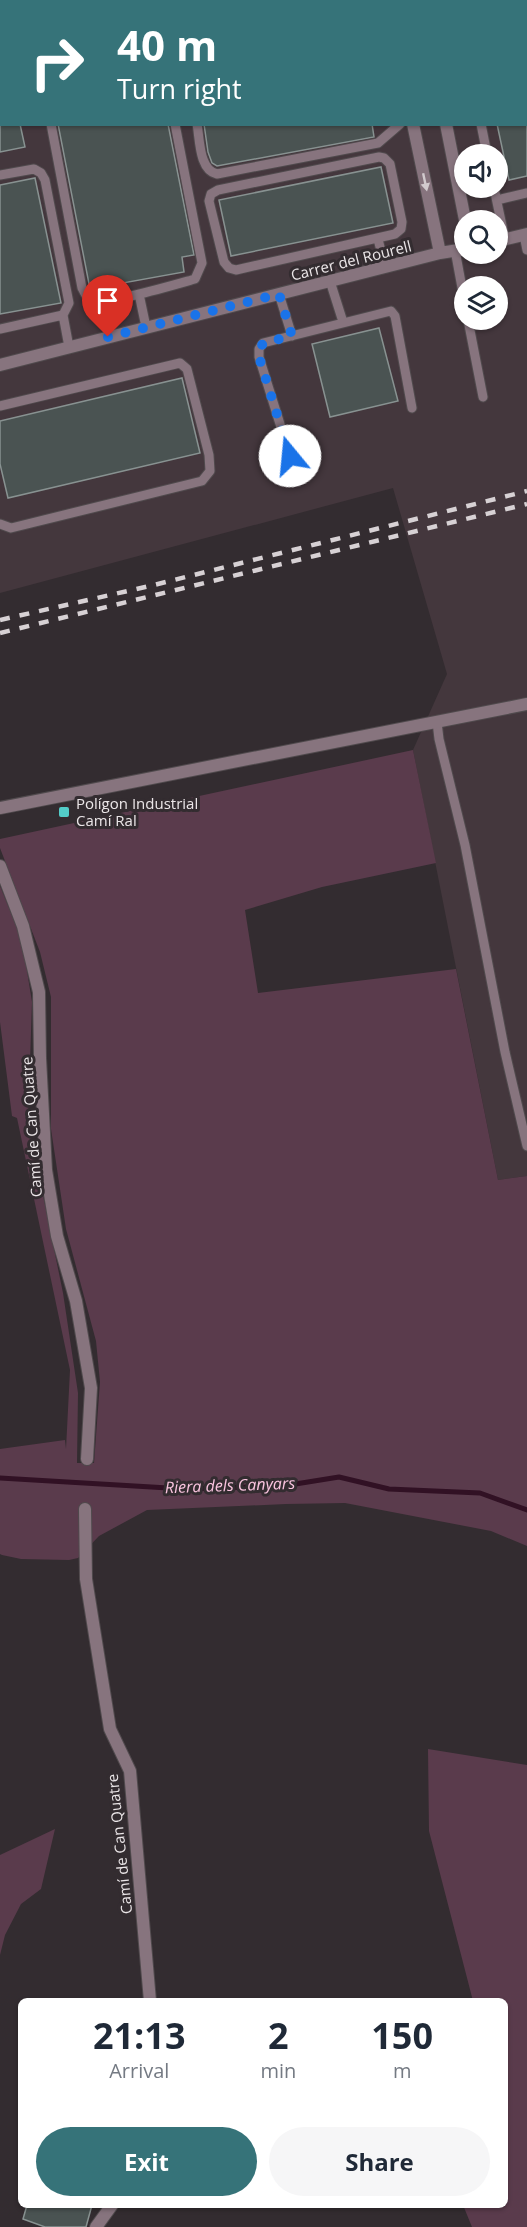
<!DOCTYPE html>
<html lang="en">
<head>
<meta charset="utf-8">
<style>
	:root { --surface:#fff; --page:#f6f6f7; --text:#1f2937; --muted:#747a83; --accent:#367379 }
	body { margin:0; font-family:"Open Sans",sans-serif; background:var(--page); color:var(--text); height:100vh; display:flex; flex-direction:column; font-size:22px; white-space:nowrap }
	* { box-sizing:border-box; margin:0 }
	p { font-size:20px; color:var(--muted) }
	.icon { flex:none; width:33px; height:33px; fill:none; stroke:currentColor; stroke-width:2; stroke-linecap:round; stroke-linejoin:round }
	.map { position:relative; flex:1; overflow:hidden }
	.sheet { position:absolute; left:18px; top:1998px; width:490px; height:210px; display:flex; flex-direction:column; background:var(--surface); border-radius:9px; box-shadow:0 2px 4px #0004 }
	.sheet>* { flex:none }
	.guide { position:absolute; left:0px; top:0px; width:528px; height:126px; box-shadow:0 2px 4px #0004; background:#367379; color:#fff; overflow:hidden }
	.tools { position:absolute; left:454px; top:144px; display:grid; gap:12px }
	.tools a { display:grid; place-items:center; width:54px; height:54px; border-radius:50%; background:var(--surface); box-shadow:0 2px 4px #0004; font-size:30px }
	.pin { position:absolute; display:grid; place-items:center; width:51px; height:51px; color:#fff; margin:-62px -26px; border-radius:50% 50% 50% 0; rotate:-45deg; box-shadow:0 0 6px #0007 }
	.pin .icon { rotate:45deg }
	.me { position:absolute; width:66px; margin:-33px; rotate:343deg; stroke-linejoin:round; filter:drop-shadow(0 0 4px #0008) }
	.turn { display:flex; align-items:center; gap:21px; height:126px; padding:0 18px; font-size:27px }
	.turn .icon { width:78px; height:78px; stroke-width:2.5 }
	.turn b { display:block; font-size:42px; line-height:51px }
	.eta { display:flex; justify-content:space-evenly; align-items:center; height:102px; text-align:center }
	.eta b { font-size:36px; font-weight:700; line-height:42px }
	.cta { display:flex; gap:12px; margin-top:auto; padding:12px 18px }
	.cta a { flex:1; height:69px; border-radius:36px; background:var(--accent); color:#fff; font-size:24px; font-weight:700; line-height:69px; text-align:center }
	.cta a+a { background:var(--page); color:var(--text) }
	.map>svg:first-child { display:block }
	.built { fill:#44373d; fill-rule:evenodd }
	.green { fill:#5a3b4c }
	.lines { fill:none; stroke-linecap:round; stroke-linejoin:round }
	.stream { stroke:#311124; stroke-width:5 }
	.building { fill:#4a5352; stroke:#889291; stroke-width:1.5 }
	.service-casing { stroke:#504a4d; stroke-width:11 }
	.minor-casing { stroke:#504a4d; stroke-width:14 }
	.tertiary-casing { stroke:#504a4d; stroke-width:14 }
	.service { stroke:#87747e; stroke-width:9 }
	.minor { stroke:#87747e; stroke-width:12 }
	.tertiary { stroke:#87747e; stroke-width:12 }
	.rail { stroke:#d7d1d4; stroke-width:4.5; stroke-dasharray:10 10; stroke-linecap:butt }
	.oneway { fill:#d2cace }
	.route { stroke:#1a73e8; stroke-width:10; stroke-dasharray:0 18 }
	.poi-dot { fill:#53cdc9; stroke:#332c30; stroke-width:2 }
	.labels { text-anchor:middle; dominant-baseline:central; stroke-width:6; stroke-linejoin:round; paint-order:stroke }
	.street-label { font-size:15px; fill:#ebe6e8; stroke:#332c30 }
	.poi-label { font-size:15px; fill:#ebe6e8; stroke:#332c30; text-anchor:start }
	.water-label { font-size:16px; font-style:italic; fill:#fac4df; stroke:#332c30 }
</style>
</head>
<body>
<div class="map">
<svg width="527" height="2227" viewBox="0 0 527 2227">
	<rect width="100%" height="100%" fill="#332c30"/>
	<path class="built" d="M0 0H527V1176L498 1180 413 750 447 674 393 488 0 593ZM2 2H526V124H2ZM465 154H498V188H465ZM465 220H498V254H465ZM465 286H498V320H465Z"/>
	<path class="green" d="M413 750 436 863 322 887 245 910 258 993 456 969 498 1180 527 1176V1546L491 1531 345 1503 286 1504 147 1510 99 1536 78 1558 69 1560 21 1559 2 1555 0 1554V1449L65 1440 66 1449 70 1370 17 1118 12 1116 0 1022V886L22 940 32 1002 28 1122 63 1293 78 1393 77 1463H94L100 1382 96 1341 66 1229 51 1129V997L40 952 0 848V839Z
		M428 1749 527 1765V2227H472L463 2205H506V2001H473L429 1831Z
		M55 1829 41 1889 21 1904 5 1935 0 1955V1855Z"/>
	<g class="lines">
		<path class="stream" d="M0 1478 185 1489 283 1486 339 1477 389 1489 480 1493 527 1510"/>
	</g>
	<path class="building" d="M0 124H20L25 147 0 152Z
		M58 124H168L194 255 182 257 184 272 90 289Z
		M204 124H372L374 137 217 166 212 163 208 152Z
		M497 124H527V176L509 180Z
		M381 167 393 223 231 256 219 200Z
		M35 178 61 303 0 314V185Z
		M379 328 398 401 330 417 312 344Z
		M182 378 200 453 8 498 0 464V421Z
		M27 2205H92L86 2227H45L23 2219Z"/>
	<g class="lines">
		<g class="service-casing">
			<path id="service" d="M3 0V2
				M74 0V2
				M357 0V2
				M456 0V2
				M131 2H133
				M175 2 176 0
				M0 26 2 24
				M51 124 82 288C85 293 86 298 91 300 104 306 177 284 195 279L202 263 175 124
				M197 124C200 140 199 170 217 174L378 143 400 124
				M481 124 487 154
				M379 157 384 158 390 164 402 222 401 229 395 234 236 270 229 268 224 262 209 201 211 194 218 190Z
				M0 175 34 169 41 173 45 180 69 303 63 315 0 329
				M494 188 505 240
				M497 200 527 193
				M524 235 527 250
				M378 239 385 267
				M455 250 465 304
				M330 281 343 322
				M139 294 146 327
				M279 294 292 336
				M63 315 69 347
				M468 320 483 397
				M0 406 180 363 187 369 209 455 210 471 202 481 11 528 0 524
				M290 456 259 357V349L263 343 391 311 395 316 412 408
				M437 722 439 739 465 845 505 1052 527 1146"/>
		</g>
		<g class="minor-casing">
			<path id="minor" d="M388 0 389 2
				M420 0 421 2
				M413 124 440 253
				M446 124 465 220
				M498 241 527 234
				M0 365 440 253 465 249
				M0 866 23 926 39 992 40 1058 46 1170 57 1236 76 1301 91 1388 87 1459
				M85 1509 86 1579 110 1729 130 1771 150 2001
				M96 2227 112 2205"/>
		</g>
		<g class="tertiary-casing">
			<path id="tertiary" d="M0 808 527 704"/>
		</g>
		<use href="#service" class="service"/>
		<use href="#minor" class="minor"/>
		<use href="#tertiary" class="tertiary"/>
		<path class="rail" d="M0 620 154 585 527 491
			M0 633 527 504"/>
	</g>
	<defs><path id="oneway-solid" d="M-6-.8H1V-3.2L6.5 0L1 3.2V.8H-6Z" transform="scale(1.5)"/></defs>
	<use class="oneway" href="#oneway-solid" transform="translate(425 182) rotate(78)"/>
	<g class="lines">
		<path class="route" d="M108 337 279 294 292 336 263 343 260 349 259 357 290 456"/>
	</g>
	<rect class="poi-dot" x="58" y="806" width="12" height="12" rx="3"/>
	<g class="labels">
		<g class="street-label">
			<text transform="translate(351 260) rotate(-14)">Carrer del Rourell</text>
			<text transform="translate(31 1127) rotate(-94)">Camí de Can Quatre</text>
			<text transform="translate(119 1844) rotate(-96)">Camí de Can Quatre</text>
		</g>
		<g class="poi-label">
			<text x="76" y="803">Polígon Industrial<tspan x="76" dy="17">Camí Ral</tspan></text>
		</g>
		<g class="water-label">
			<text transform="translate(230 1485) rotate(-2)">Riera dels Canyars</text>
		</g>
	</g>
</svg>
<div class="tools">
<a><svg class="icon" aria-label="sound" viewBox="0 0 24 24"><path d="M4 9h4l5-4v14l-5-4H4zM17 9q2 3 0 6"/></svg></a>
<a><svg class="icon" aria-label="search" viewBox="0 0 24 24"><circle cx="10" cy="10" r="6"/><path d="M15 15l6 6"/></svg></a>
<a><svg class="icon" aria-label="layers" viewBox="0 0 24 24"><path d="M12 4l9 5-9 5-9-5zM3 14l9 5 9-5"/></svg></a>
</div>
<div class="pin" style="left:108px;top:337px;background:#d93025"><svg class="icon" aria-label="arrive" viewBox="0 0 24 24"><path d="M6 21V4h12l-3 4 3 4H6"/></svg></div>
<svg class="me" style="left:290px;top:456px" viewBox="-20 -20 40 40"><circle r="19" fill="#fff"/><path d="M0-13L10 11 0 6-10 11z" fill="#1a73e8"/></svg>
<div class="guide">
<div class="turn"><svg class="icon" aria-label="right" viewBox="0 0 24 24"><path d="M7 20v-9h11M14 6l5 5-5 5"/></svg><div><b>40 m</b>Turn right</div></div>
</div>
<section class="sheet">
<div class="eta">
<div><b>21:13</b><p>Arrival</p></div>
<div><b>2</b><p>min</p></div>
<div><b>150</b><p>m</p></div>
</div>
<div class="cta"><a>Exit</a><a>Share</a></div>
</section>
</div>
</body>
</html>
